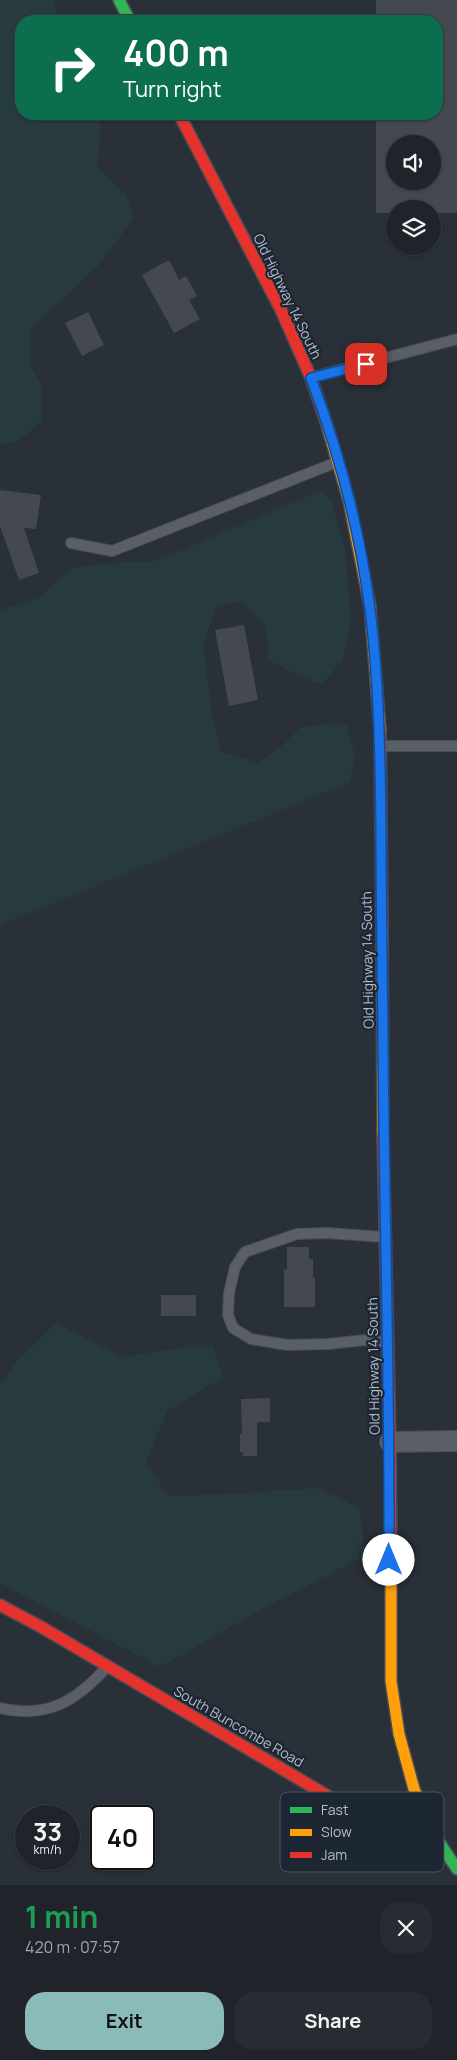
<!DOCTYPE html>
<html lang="en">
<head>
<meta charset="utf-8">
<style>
	:root { --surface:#20242a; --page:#282c32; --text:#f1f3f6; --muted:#a2a4a8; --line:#3d4147; --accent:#8bbbb9 }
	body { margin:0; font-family:Manrope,sans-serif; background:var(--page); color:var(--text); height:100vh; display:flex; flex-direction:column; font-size:19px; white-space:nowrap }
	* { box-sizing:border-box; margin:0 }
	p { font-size:16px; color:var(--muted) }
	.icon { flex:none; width:28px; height:28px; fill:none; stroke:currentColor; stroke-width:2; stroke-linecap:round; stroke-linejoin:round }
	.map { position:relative; height:1885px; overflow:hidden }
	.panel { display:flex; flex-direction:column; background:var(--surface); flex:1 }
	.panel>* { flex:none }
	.guide { position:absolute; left:15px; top:15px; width:428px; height:105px; border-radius:20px; box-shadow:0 1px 4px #0004,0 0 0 1px var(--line); background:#0b6e4f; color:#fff; overflow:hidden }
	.controls { position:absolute; left:386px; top:135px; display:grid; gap:10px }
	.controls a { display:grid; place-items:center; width:55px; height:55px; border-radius:50%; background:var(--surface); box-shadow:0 1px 4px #0004,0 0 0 1px var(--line); font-size:25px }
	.speed { position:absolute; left:15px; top:1805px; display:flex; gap:10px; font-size:25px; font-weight:700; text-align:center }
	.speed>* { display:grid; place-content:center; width:65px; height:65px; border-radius:50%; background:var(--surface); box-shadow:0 1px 4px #0004,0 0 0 1px var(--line); line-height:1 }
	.speed small { font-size:12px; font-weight:400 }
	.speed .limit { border:2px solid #111; border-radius:8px; background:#fff; color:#111 }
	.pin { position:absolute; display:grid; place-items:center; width:42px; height:42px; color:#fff; margin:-21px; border-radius:10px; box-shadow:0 2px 8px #0006 }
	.me { position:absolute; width:55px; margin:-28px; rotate:0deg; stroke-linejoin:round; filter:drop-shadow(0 0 4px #0008) }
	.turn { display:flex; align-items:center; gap:18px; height:105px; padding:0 25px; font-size:22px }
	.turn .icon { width:65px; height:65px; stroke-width:2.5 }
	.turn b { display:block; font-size:35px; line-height:42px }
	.round { display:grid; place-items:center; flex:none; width:52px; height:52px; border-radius:20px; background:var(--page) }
	.overview { display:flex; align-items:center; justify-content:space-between; height:85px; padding:0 25px }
	h1 { font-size:30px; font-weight:700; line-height:38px; color:#1e9e55 }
	.button { display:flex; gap:10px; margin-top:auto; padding:10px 25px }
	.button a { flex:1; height:58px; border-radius:20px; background:var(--accent); color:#111; font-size:20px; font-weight:700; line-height:58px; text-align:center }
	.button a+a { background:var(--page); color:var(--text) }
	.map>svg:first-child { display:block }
	.green { fill:#273a3e }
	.building { fill:#444950; fill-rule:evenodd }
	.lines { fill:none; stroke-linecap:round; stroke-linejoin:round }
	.lane-casing { stroke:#484c53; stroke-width:12 }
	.street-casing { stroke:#484c53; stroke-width:22 }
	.fast-casing { stroke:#484c53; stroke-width:14 }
	.slow-casing { stroke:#484c53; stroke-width:14 }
	.jam-casing { stroke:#484c53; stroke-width:14 }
	.lane { stroke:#5a5e66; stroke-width:10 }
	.street { stroke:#5a5e66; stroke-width:20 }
	.fast { stroke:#30b455; stroke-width:11 }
	.slow { stroke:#ff9f0a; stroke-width:11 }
	.jam { stroke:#e5322d; stroke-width:11 }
	.route-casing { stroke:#114b97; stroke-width:12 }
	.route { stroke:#1a73e8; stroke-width:9 }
	.labels { text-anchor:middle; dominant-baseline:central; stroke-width:4.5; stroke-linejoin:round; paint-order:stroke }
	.street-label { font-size:14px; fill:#b4bcc9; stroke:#1d2633 }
	.key { fill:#1d2633; stroke:#4a5360; stroke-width:1 }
	.key-label { font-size:14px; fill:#b4bcc9 }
</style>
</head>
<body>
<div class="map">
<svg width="457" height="1885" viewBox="0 0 457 1885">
	<rect width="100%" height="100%" fill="#2a3038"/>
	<path class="green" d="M0 0H52L61 21H21V114H98L101 127 97 165 126 195 134 218 99 265 31 328V367L41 384 42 420 17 442 0 445Z
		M320 491 331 500 345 550 351 620 343 660 322 684 299 676 269 660 266 626 242 601 217 606 203 643 212 715 221 751 258 763 282 746 300 728 324 724 347 725 355 756 350 782 0 925V610L38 598 72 568 103 564 156 561Z
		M56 1323 122 1357 185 1347H213L223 1377 167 1411 146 1463 168 1496 229 1494 318 1488 360 1508 365 1556 260 1610 160 1667 0 1583V1385L15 1363Z"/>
	<path class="building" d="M376 0H457V213H432V209H395V213H376V114H436V21H376ZM395 144H432V181H395Z
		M169 260 179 280 186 276 197 296 189 300 200 319 174 333 142 275Z
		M88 312 104 345 82 356 65 323Z
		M0 490 41 495 36 529 24 528 39 573 19 580 0 526Z
		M244 625 258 700 229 706 215 630Z
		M287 1247H309V1259H313V1277H315V1307H284V1270L287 1269Z
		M161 1295H196V1316H161Z
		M270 1398V1422H257V1456H243V1452H240V1434H242L241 1399Z"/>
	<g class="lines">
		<g class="lane-casing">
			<path id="lane" d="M313 377 457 339
				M71 543 112 551 337 462
				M381 746H457
				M384 1237 327 1233 297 1234 245 1252 235 1267 229 1293 228 1315 233 1328 251 1339 287 1345 328 1344 365 1340 387 1342
				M0 1708C48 1719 76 1701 107 1667"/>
		</g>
		<g class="street-casing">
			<path id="street" d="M390 1442 457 1441"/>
		</g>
		<g class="fast-casing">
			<path id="fast" d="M119 0 130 21
				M333 1799 388 1831 437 1839 457 1869"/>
		</g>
		<g class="slow-casing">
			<path id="slow" d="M327 425 349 501 370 606 380 729
				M382 924 383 1134
				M391 1564V1681L399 1734 414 1789 437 1839"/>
		</g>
		<g class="jam-casing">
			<path id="jam" d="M179 114 281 310 311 378 327 425
				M380 729 382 924
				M383 1134 390 1442 391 1564
				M0 1605 43 1628 333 1799"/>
		</g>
		<use href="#lane" class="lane"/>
		<use href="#street" class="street"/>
		<use href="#fast" class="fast"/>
		<use href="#slow" class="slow"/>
		<use href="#jam" class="jam"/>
	</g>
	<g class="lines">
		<g class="route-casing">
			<path id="route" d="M366 364 311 378C339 452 360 531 370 609 379 681 380 752 381 824 381 894 382 964 383 1034 384 1209 390 1385 389 1560"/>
		</g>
		<use href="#route" class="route"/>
	</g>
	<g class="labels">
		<g class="street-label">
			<text transform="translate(288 296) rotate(64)">Old Highway 14 South</text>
			<text transform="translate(367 960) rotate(-91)">Old Highway 14 South</text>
			<text transform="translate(373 1366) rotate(-91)">Old Highway 14 South</text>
			<text transform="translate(239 1726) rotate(30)">South Buncombe Road</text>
		</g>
	</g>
	<rect x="280" y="1792" width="164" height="80" rx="8" class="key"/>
	<rect x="290" y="1807" width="22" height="6" fill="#30b455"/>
	<rect x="290" y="1829" width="22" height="7" fill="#ff9f0a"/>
	<rect x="290" y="1852" width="22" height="6" fill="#e5322d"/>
	<g class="key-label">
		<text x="321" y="1815">Fast</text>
		<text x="321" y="1837">Slow</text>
		<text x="321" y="1860">Jam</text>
	</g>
</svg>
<div class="controls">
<a><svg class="icon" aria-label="sound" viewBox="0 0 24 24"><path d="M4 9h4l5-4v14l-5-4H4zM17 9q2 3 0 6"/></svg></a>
<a><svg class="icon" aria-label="layers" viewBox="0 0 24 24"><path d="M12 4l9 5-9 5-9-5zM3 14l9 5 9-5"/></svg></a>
</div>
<div class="speed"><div>33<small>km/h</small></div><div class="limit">40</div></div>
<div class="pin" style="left:366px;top:364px;background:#d93025"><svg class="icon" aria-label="arrive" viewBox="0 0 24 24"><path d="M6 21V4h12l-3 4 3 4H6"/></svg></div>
<svg class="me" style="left:389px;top:1560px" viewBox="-20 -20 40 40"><circle r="19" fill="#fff"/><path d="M0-13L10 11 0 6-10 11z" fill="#1a73e8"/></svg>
<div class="guide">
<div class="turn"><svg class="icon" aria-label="right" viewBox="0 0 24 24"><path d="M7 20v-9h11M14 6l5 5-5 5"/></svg><div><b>400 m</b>Turn right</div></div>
</div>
</div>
<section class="panel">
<div class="overview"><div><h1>1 min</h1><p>420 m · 07:57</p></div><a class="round"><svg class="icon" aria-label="close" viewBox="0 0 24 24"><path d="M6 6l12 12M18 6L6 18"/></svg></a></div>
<div class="button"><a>Exit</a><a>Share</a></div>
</section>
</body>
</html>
